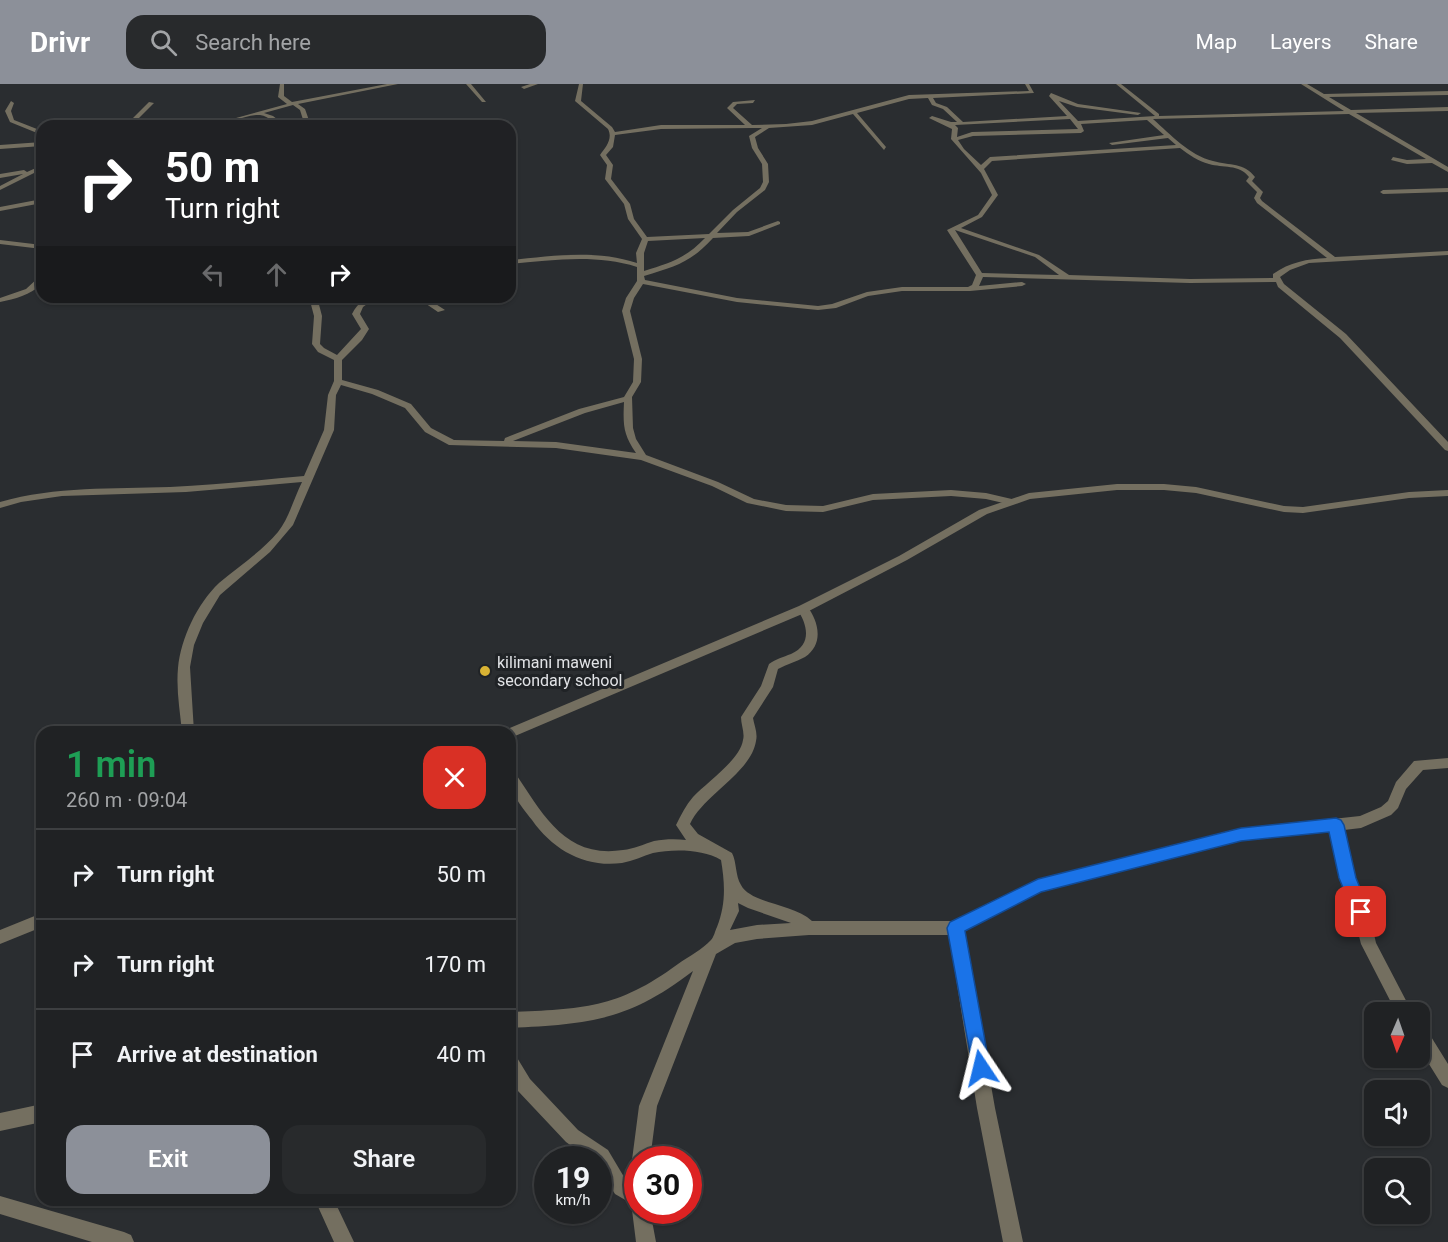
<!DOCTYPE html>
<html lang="en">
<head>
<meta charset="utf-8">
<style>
	:root { --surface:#202224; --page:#282a2c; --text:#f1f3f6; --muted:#a2a4a6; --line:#3d3f41; --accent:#8c9099 }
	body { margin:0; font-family:Roboto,sans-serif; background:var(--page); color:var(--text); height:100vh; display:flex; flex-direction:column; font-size:22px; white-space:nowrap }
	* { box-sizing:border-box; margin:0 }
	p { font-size:20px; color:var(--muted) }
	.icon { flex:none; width:33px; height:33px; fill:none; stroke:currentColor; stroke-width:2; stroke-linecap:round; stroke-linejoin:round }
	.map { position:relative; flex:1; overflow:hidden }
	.sheet { position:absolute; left:36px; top:642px; width:480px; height:480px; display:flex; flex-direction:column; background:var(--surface); border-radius:18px; box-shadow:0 2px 4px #0004,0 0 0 2px var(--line) }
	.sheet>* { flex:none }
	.banner { position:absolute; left:36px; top:36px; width:480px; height:183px; border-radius:18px; box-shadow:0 2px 4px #0004,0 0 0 2px var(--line); background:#202124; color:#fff; overflow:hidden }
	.needle { width:39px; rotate:182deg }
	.tools { position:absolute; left:1364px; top:918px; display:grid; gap:12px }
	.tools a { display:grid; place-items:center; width:66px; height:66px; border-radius:12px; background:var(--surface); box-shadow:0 2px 4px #0004,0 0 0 2px var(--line); font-size:30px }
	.speed { position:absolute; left:534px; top:1062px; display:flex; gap:12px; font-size:30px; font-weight:700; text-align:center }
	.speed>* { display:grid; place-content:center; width:78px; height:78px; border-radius:50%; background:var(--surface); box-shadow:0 2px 4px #0004,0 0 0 2px var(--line); line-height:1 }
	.speed small { font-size:15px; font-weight:400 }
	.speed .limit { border:9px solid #d22; background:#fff; color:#111 }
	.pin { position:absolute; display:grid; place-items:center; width:51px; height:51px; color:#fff; margin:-26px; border-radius:12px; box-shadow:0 3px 9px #0006 }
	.me { position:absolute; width:66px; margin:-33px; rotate:350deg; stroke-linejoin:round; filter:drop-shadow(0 0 4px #0008) }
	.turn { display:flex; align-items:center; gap:21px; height:126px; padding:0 30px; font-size:27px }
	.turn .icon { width:78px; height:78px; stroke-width:2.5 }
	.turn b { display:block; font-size:42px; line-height:51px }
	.lanes { display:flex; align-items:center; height:57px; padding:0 30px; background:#0003; justify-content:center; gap:30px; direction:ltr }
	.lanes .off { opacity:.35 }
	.round { display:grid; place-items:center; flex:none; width:63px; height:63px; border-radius:18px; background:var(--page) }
	.head { display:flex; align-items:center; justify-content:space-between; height:102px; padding:0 30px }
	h1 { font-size:36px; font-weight:600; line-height:45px; color:#1e9e55 }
	.primary-button { display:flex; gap:12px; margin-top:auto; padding:12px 30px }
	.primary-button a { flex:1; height:69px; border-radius:18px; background:var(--accent); color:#fff; font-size:24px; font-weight:600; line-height:69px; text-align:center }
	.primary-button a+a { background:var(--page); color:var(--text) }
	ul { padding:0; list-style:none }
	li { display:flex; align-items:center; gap:18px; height:90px; padding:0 30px; border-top:2px solid var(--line) }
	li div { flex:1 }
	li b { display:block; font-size:22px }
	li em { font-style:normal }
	header { display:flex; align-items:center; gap:36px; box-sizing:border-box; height:84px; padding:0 30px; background:var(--accent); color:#fff }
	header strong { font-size:28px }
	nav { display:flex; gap:33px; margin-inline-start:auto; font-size:21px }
	.search { width:420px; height:54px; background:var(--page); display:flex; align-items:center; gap:15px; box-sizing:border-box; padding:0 21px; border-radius:18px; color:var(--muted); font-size:22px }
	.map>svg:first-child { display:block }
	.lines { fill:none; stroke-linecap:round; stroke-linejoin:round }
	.minor { fill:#746f60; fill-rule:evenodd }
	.tertiary { fill:#746f60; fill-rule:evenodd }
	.route { fill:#1a73e8; stroke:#114b97; stroke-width:1.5 }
	.poi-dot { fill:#d9b334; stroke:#202326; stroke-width:2 }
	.labels { text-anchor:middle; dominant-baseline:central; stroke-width:6; stroke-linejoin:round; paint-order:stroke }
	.poi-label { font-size:16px; fill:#e1e3e6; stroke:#202326; text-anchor:start }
</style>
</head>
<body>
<header>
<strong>Drivr</strong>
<div class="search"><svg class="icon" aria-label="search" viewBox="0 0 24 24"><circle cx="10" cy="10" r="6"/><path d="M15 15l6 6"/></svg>Search here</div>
<nav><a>Map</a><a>Layers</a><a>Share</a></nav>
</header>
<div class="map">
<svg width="1448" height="1158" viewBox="0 0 1448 1158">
	<rect width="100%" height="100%" fill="#2a2d30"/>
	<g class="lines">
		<path class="minor" d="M280 0H284V12L292 18 387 0H398L298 20 305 25 311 42H305L300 26 293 21 264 29 273 32 286 42C275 42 270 32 260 31 246 30 224 42 207 42L287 20 278 13Z
			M466 0H471L486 18H482Z
			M530 0H538L524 5 521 3Z
			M579 0H583L581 17 612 43 615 48 661 41H745L727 24 733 18 755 16 753 19 737 20 733 24 752 41 786 40 812 37 909 11 1029 7 1025 0H1029L1034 9 933 14 936 19 947 23 963 38 1067 32 1049 12 1051 9 1078 20 1141 29 1138 31 1077 23 1059 17 1078 37 1155 32 1116 0H1121L1159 30V32L1344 27 1301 0H1307L1324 10 1448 7V11L1329 13 1351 26 1448 23V27L1356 29 1448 83V88L1432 79 1407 80 1391 76 1393 73 1407 76 1426 75 1349 30 1153 35C1171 51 1189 71 1213 77 1230 82 1244 78 1255 93L1252 97 1263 108 1260 114 1262 117 1335 173 1448 167V171L1309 179 1290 186 1280 193 1284 200 1346 250 1448 358V367L1445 366 1340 254 1278 203 1276 198 1190 199 983 193 979 202 1022 198 1026 200 1022 202 970 207H902L868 212 836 224 818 226 737 218 643 200 634 214 630 227 642 275 641 298 632 313 633 344 636 355 646 371 718 398 754 415 786 421 823 422 873 410 951 406 986 409 1016 416 1017 418 1012 421 986 415 951 412 873 416 823 428 786 427 747 419 712 402 641 376 556 364 449 361 425 348 405 324 372 310 341 301 336 311 334 346 293 441 270 468 220 511 203 539 194 561 190 583 194 648H182C180 627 176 605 178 584 181 554 197 520 219 499 239 482 261 468 278 448 289 434 294 414 302 398L186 408 62 412 21 418 0 424V418C56 402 113 405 170 403 215 401 259 396 304 392L324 346 328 311 334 297V276L318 268 312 260 314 232 309 213H317L322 232 320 260 324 264 337 271 361 245 352 230C358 219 364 213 377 213L363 223 360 230 369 245 362 256 342 276V296L378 306 411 320 431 344 454 356 504 357 505 354 579 325 624 313 633 298 634 275 622 227 626 214 637 197V183C596 170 553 176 510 180V176C552 172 596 165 637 179L636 169 642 155 628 135 624 120 605 95 607 81 600 71C606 63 613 55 608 45L575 17ZM928 14 932 21 943 25 957 38H951L932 32 929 34 952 45 951 55 981 89 992 111 978 131 947 146 976 191 972 201 968 203H902L867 208 832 220 818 222 737 214 645 196 644 192C676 182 690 179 713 154L749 152 780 140V138L778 137 748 148 717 149 737 128 765 106 769 98 768 80 758 64 755 53 769 44 812 41 853 30 884 66 886 63 857 29 909 15ZM1070 35 1078 45 972 48 957 53 958 44 955 41ZM1147 36 1164 51 1109 59 1112 61 1168 54 1176 61 990 73 981 81 964 65 958 56 973 52 1081 49 1084 47 1081 40ZM753 44H762L749 52 752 64 762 80 763 98 760 104 733 126 709 150 647 153 634 135 630 120 611 95 613 81 606 71 613 63 615 51 661 45ZM1180 64C1189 71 1198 77 1209 80 1223 84 1239 80 1249 93L1246 97 1257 108 1254 114 1257 119 1327 174C1307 175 1290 178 1273 190V194L1190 195 1069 191 1039 171 961 144 982 133 998 111 984 85 992 77ZM955 146 1035 173 1059 191 982 189ZM705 154C686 174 670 179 644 187V169L648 157ZM624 318C623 341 623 350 636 369L556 358 513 357 585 329Z
			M11 17 14 19 11 27 14 36 42 47V51L10 38 5 27Z
			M149 18 154 19 137 36 135 42H129L133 34Z
			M42 58V62L0 65V61Z
			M38 83 42 85V89L38 87 0 106V102L23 90 0 94V90L24 86 27 88Z
			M1448 104V108L1383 110 1380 108 1383 106Z
			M42 115V119L0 127V123Z
			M0 156 42 161V165L0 160Z
			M39 193H42V200C30 211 15 215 0 218V214L26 205Z
			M416 213H425L445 226 438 228Z
			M803 521 807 522C819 538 824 560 805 573 796 578 787 580 778 585L773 603 753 634C754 641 758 649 756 657 751 689 704 710 690 740L698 750 732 769C737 779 735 791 741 801 751 820 793 819 812 837H955L1038 796 1241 745 1360 732 1381 723 1388 717 1396 698 1414 677 1448 674V684L1423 686 1406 705 1398 724 1391 731 1361 744 1344 746 1354 794 1369 828 1376 859 1412 928H1396L1361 860 1353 828 1340 794 1330 747 1241 757 1041 808 964 847 995 1024 1023 1158H1003L977 1024 949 851H809L757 855 735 859 716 870 657 1022 650 1076H638V1084L635 1082 632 1076 639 1022 693 887C628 937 589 940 510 944V928C582 925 617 925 678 880 688 873 703 865 711 856 714 853 715 847 717 843 726 820 725 800 721 776 703 765 673 765 653 769 643 772 633 777 622 779 585 784 553 766 532 736 519 719 510 710 510 688L515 689C543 730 565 775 623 766 634 765 644 760 654 757 665 755 676 755 686 756L676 741C681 731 686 721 693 713 707 698 740 676 743 656 745 649 741 641 741 633L761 602 769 580C776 575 783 573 791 570 812 561 808 541 797 525ZM738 819 748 824 791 839 757 841 730 846 739 827Z
			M1419 941 1425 943 1448 980V1004L1442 1001 1419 964Z
			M510 970 516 972 530 995 578 1046 608 1066 627 1098 638 1103V1126H650L656 1158H636L632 1126 634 1121 615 1110 598 1083V1076H591L566 1058 518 1007 510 994Z
			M42 1020V1038L0 1047V1029Z
			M0 1112 124 1148 131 1151 134 1158H92L0 1130Z
			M315 1116H334L354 1158H334Z"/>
		<path class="tertiary" d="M1117 400H1164L1196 403 1284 422 1303 423 1409 408 1448 406V412L1409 414 1303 429 1284 428 1196 409 1164 406H1117L1030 415 987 430 907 476 807 528 515 652 510 654V648H504L505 646 799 522 899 472 979 426 1029 409Z
			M42 829V843L0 860V846Z"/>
	</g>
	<path class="route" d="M1336 734 1341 736 1344 741 1356 794 1370 828 1367 833 1361 835 1355 833 1339 794 1329 748 1241 757 1041 808 965 847 990 984 987 991 981 994 974 991 947 844 950 838 1038 795 1241 744Z"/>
	<circle class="poi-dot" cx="485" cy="587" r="6"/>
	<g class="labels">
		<g class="poi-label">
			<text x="497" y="578">kilimani maweni<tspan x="497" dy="18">secondary school</tspan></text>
		</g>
	</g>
</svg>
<div class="tools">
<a><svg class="needle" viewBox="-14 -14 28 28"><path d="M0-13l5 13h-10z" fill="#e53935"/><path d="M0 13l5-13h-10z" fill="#a2a4a6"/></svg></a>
<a><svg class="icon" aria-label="sound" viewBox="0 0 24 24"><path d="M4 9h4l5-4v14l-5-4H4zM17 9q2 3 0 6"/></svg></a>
<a><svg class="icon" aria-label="search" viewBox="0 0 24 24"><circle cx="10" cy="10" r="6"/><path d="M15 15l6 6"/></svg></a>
</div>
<div class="speed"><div>19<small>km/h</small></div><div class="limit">30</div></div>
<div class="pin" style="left:1361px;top:828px;background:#d93025"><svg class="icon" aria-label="arrive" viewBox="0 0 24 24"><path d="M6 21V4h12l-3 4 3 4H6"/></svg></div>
<svg class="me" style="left:981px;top:984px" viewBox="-20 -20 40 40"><path d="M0-17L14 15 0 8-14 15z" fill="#1a73e8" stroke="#fff" stroke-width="4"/></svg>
<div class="banner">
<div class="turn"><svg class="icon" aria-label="right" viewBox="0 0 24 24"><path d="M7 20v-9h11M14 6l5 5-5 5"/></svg><div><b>50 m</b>Turn right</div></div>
<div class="lanes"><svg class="icon off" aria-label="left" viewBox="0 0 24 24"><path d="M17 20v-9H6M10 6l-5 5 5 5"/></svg><svg class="icon off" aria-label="ahead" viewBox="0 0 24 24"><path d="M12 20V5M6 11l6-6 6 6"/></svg><svg class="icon" aria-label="right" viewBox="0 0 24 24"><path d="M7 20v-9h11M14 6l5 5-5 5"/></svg></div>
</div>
<section class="sheet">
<div class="head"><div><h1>1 min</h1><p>260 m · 09:04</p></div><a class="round" style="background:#d93025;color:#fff"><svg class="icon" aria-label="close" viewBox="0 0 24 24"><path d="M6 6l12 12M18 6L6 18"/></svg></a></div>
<ul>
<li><svg class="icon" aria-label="right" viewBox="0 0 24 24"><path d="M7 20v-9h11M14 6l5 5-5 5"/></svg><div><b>Turn right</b></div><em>50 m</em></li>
<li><svg class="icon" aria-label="right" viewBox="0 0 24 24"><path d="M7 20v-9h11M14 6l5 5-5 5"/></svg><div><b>Turn right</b></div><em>170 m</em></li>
<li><svg class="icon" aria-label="arrive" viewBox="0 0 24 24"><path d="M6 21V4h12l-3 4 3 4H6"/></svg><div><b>Arrive at destination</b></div><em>40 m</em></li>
</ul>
<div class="primary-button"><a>Exit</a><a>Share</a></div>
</section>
</div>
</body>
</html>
